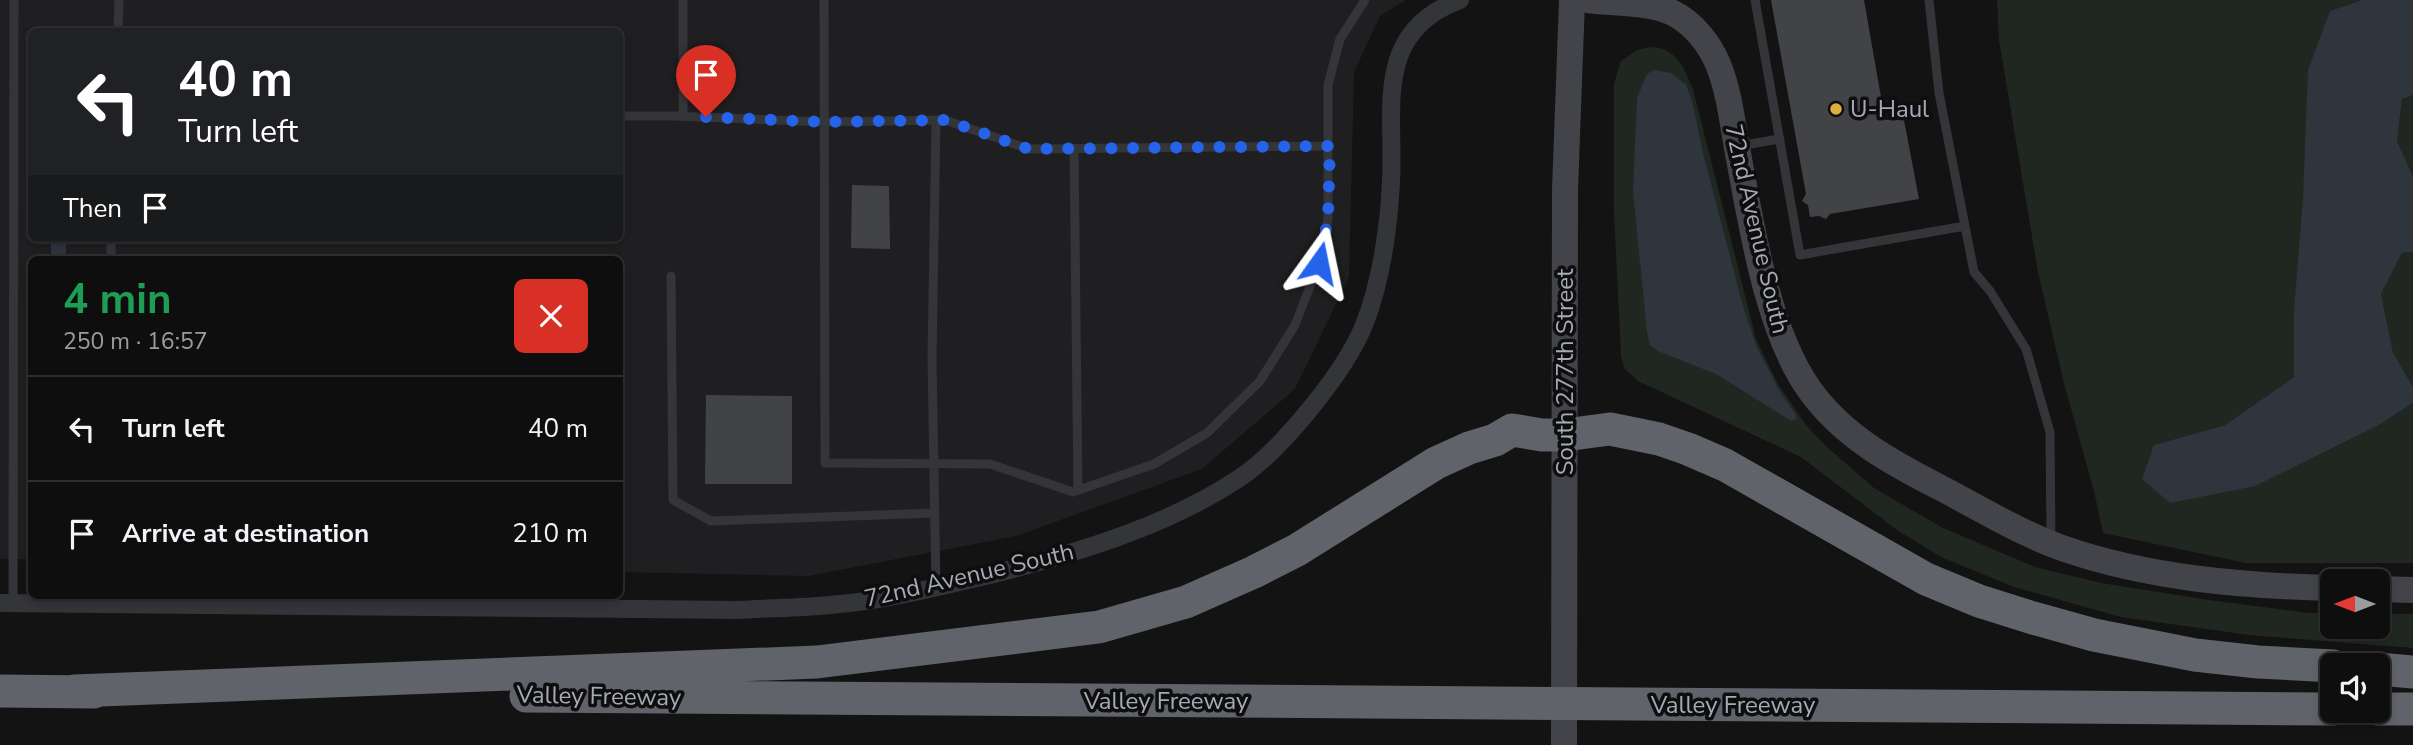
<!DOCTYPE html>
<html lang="en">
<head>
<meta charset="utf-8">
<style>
	:root { --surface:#0e0e0f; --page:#171718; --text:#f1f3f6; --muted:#9b9c9e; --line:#2e2e2f }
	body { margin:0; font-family:"Nunito Sans",sans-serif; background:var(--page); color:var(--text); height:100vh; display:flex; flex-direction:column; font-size:26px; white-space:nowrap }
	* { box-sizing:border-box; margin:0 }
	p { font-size:23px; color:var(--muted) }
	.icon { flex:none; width:38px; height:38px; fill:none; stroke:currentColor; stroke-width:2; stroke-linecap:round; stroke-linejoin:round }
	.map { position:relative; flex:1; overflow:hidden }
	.details { position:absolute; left:28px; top:256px; width:595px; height:343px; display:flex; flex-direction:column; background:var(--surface); border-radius:10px; box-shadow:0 4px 10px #0003,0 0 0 2px var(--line) }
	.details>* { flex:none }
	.guide { position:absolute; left:28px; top:28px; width:595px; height:214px; border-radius:10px; box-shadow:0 4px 10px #0003,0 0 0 2px var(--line); background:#202124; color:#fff; overflow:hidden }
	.needle { width:46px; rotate:270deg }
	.fabs { position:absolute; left:2320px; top:569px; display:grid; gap:14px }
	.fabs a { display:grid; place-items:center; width:70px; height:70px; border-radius:10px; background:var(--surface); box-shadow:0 4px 10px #0003,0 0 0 2px var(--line); font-size:35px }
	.pin { position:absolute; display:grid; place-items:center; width:60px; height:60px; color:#fff; margin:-72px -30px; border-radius:50% 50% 50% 0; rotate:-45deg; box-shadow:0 0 7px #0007 }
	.pin .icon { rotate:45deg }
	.me { position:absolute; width:77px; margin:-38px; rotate:12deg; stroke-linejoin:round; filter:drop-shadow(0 0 5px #0008) }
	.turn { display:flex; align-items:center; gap:24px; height:147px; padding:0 35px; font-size:32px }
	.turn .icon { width:91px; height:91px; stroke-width:2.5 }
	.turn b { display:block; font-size:49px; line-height:60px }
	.then { display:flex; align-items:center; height:66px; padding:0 35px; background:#0003; gap:14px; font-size:26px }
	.round { display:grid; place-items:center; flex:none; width:74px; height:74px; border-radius:10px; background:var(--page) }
	.headline { display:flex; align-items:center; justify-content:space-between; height:119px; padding:0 35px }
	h1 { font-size:42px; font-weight:700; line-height:52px; color:#1e9e55 }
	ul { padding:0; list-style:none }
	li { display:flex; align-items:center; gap:21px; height:105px; padding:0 35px; border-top:2px solid var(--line) }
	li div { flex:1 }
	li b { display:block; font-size:26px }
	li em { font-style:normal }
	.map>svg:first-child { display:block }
	.built { fill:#1f1f21; fill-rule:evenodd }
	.green { fill:#202721 }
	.water { fill:#2e353c }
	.building { fill:#424347 }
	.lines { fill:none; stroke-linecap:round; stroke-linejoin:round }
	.lane { stroke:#343539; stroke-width:9 }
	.street { stroke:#343539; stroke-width:18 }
	.secondary { stroke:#434449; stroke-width:26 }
	.highway { stroke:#61636a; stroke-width:33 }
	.route { stroke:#2563eb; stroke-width:12; stroke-dasharray:0 21.6 }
	.poi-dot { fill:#e0ae40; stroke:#0e0e0f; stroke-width:2.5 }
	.labels { text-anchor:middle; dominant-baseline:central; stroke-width:7; stroke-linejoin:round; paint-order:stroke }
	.poi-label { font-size:24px; fill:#a6aab4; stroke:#0e0e0f; text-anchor:start }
	.street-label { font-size:24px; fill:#a6aab4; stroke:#0e0e0f }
</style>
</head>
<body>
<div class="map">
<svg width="2413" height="745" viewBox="0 0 2413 745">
	<rect width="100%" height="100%" fill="#131314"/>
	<path class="built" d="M0 0H1406L1380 16 1354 72 1349 277 1295 389 1202 469 1016 536 808 576 620 572V259H32L31 559H0ZM32 32H620V238H32Z"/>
	<path class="green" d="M1997 0H2362L2330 11C2312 134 2294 253 2294 377L2225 425 2154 445 2379 425 2413 403V563H2246L2103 533 2094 491 2064 383 2038 272 1999 40Z
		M1651 47C1677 48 1684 68 1693 89L1756 339 1778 384 1806 425 1828 448 1874 488 1943 528 2035 567 2101 583 2209 600 2308 613H2333V626H2378V614H2413V648L2249 635 2121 617 2014 587 1941 557 1897 530 1801 457 1638 381 1624 368 1621 356 1614 211V84L1621 61 1637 50Z
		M2413 95V176L2397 141 2402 98Z
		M2413 252V387L2393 352 2381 294 2402 253Z"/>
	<path class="water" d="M2362 0H2413V95L2402 99 2397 141 2413 176V252L2402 253 2381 294 2393 352 2413 387V403L2379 425 2255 486 2170 503 2142 479 2154 445 2225 425 2294 377V311L2303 198 2308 70 2330 11Z
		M1654 70 1671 73 1686 85 1692 100 1703 153 1743 306 1756 345 1780 392 1794 412 1797 419 1791 421 1716 374 1658 351 1650 345 1647 332 1633 192 1637 98 1647 74Z
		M51 238H66V259H51Z"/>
	<path class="building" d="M1771 0H1864L1885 120H1904L1919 199 1830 214 1826 219 1819 216 1810 217 1808 205 1802 201 1806 194Z
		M852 185 889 186 890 249 851 248Z
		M706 395 792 396V484H705Z"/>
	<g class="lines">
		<path class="lane" d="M824 0 825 463 990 464 1073 492 1154 464 1207 433 1260 381 1295 325 1319 263 1328 219V85L1340 39 1365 0
			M1755 0 1800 255 1965 226
			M1929 0 1939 93 1974 272 1990 291 2026 349 2050 432 2051 541
			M118 32 119 0
			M620 116H674L825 122 945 120 1029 149 1330 146
			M683 116V0
			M1739 146 1779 139
			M1074 149 1078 490
			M111 259V238
			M671 276 673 500 711 521 935 513
			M936 588 932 359 936 120
			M13 603 14 0"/>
		<path class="street" d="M0 603 738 610C769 608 800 608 830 605 882 601 935 588 985 576 1070 555 1164 528 1238 479 1280 452 1345 372 1364 325 1381 283 1389 226 1391 181 1395 110 1372 32 1460 0"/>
		<path class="secondary" d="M1588 0C1612 3 1652 2 1673 13 1693 23 1709 43 1718 64 1729 91 1732 120 1737 148 1751 222 1766 328 1809 389 1842 436 1892 463 1941 488 1981 509 2020 533 2062 548 2148 578 2243 586 2333 588
			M2378 589 2413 590
			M1564 745 1565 190 1572 0"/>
		<path class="highway" d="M2378 669 2413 672
			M0 691 94 692
			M74 691 817 662 1099 627 1186 602 1254 572 1297 550 1436 463 1469 448 1495 440 1512 430 1542 435H1565L1610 429 1659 439 1688 449 1725 465 1926 579 1979 601 2033 618 2094 635 2195 655 2258 662 2333 666
			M526 696 2333 709
			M2378 709H2413"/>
	</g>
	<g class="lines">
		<path class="route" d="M706 117 825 122 945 120 1029 149 1330 146 1328 219 1319 263"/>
	</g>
	<circle class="poi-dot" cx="1836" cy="109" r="7"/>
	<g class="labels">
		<g class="poi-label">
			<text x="1850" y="109">U-Haul</text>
		</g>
		<g class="street-label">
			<text transform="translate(1757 229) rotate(77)">72nd Avenue South</text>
			<text transform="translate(1565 372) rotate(-90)">South 277th Street</text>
			<text transform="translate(969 575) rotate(-13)">72nd Avenue South</text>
			<text transform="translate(599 696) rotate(1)">Valley Freeway</text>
			<text x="1166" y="701">Valley Freeway</text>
			<text x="1733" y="705">Valley Freeway</text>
		</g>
	</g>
</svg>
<div class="fabs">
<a><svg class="needle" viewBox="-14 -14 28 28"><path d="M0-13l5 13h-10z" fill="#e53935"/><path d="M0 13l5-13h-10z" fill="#9b9c9e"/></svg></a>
<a><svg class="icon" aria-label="sound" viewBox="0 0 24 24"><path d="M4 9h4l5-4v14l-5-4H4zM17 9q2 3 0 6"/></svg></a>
</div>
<div class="pin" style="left:706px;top:117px;background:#d93025"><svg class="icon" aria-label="arrive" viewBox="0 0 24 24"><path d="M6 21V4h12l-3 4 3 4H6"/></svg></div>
<svg class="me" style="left:1319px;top:263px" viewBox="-20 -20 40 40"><path d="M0-17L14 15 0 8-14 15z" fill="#2563eb" stroke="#fff" stroke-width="4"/></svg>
<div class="guide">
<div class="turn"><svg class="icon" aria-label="left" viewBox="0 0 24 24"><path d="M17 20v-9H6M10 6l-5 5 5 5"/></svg><div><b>40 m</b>Turn left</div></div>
<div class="then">Then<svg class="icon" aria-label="arrive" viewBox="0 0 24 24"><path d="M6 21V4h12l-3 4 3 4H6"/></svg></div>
</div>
<section class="details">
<div class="headline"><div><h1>4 min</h1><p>250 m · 16:57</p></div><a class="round" style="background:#d93025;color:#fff"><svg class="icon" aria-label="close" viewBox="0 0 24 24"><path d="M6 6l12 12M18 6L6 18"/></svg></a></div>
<ul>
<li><svg class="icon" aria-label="left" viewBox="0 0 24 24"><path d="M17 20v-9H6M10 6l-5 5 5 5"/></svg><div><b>Turn left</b></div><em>40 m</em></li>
<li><svg class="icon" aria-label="arrive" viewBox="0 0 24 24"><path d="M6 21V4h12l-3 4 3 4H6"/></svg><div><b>Arrive at destination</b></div><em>210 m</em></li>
</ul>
</section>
</div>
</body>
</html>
